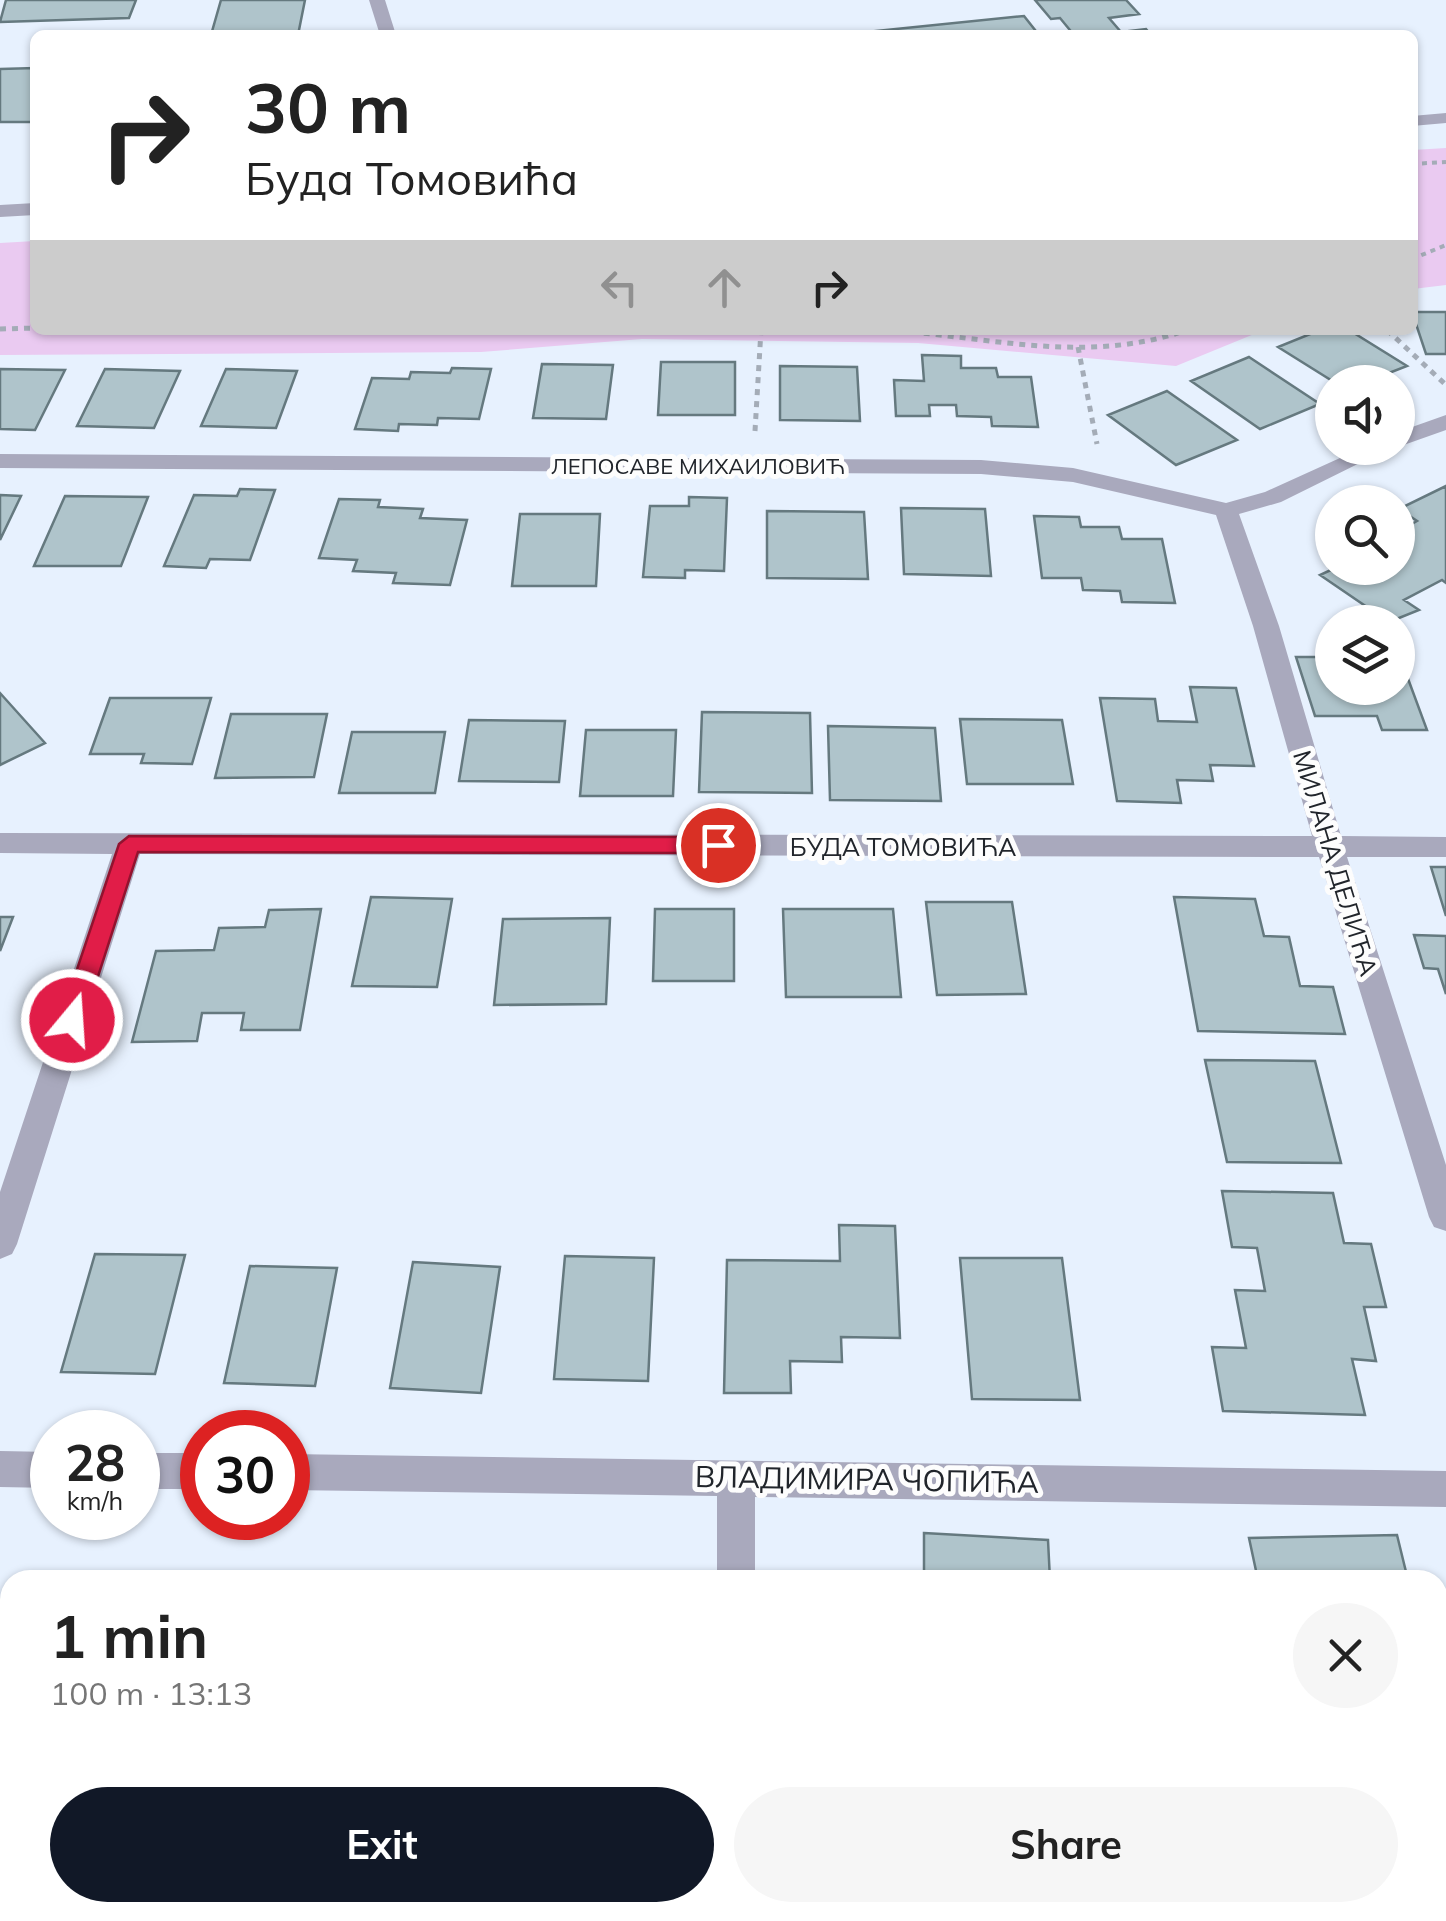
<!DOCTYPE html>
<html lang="en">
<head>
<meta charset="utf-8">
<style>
	:root { --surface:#fff; --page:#f6f6f6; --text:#222; --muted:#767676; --accent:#111827 }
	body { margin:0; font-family:Mulish,sans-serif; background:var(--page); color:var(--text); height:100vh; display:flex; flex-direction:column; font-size:38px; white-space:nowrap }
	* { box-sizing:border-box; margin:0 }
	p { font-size:32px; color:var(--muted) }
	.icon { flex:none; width:55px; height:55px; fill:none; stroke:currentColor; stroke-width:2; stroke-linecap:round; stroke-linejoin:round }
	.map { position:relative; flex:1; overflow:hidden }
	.side { position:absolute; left:0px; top:1570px; width:1448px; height:352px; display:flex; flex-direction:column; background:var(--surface); border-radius:30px 30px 0 0; box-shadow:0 2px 8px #0004 }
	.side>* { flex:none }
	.banner { position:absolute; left:30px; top:30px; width:1388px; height:305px; border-radius:15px; box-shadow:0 2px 8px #0004; background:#fff; color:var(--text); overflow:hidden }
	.buttons { position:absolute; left:1315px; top:365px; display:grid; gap:20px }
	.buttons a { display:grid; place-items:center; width:100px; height:100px; border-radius:50%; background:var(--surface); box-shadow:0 2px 8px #0004; font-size:50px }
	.speed { position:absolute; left:30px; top:1410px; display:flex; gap:20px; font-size:50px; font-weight:700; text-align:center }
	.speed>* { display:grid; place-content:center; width:130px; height:130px; border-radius:50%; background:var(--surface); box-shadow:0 2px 8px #0004; line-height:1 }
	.speed small { font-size:25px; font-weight:400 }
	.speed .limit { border:15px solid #d22; background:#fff; color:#111 }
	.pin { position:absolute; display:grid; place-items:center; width:85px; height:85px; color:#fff; margin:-42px; border:5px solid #fff; border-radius:50%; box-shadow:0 2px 10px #0007 }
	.me { position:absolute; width:110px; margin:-55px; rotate:18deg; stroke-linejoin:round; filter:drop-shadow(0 0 8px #0008) }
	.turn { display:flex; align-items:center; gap:35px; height:210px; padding:0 50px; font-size:45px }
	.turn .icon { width:130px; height:130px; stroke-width:2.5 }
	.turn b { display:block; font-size:70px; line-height:85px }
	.lanes { display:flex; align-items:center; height:95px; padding:0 50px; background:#0003; justify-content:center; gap:50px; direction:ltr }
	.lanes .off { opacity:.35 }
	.round { display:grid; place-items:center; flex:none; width:105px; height:105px; border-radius:52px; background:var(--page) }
	.overview { display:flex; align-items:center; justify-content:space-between; height:170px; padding:0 50px }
	h1 { font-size:60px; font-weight:700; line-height:75px }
	.action { display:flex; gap:20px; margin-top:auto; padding:20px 50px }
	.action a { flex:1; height:115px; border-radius:60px; background:var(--accent); color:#fff; font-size:40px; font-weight:700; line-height:115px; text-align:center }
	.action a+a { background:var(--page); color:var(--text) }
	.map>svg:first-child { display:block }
	.green { fill:#eacaf1 }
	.building { fill:#afc4cb; stroke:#65797f; stroke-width:2.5 }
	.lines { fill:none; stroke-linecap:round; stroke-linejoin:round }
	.path-far1 { stroke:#a4acb7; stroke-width:4; stroke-dasharray:5 5; stroke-linecap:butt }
	.path { stroke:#a4acb7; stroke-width:5; stroke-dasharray:6 6; stroke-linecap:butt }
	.minor { fill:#a9a9bd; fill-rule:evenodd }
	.route { fill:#e11d48; stroke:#92132f; stroke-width:2.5 }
	.labels { text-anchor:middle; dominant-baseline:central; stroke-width:10; stroke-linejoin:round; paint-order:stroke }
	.far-street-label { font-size:22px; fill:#21252b; stroke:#fdfdfd }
	.street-label { font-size:25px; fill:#21252b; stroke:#fdfdfd }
	.near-street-label { font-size:30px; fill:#21252b; stroke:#fdfdfd }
</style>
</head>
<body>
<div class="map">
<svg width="1446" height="1921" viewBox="0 0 1446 1921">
	<rect width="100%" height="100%" fill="#e7f1fe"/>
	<path class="green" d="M1446 148V285L1413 289V150Z
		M35 241V330H1264L1176 366 918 343 642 339 481 352 0 355V243Z"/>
	<path class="building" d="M6 0H136L129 18 0 22Z
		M221 0H305L298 35H211Z
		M1035 0H1126L1139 14 1109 18 1121 32 1146 29 1151 35H1074L1060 18 1051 19Z
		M1024 16 1039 35H879L876 31Z
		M35 68V122H0V69Z
		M1412 312H1446V354H1426Z
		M1320 330H1349L1407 366 1366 382H1334L1278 347Z
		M922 355 961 356V368H996L998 377H1031L1038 427 992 426 991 417 957 416 956 405H929L930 416H896L894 380 924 381Z
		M1249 357 1320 404 1260 429 1191 381Z
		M661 362H735V415H658Z
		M542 364 613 365 606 419 533 418Z
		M780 366 857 367 860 421 780 420Z
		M452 368 491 369 479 419 438 418 437 425 399 424 398 431 355 429 372 378 409 379 411 372 450 373Z
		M0 369 65 370 35 430 0 429Z
		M105 369 180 371 154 428 77 426Z
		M226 369 297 371 276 428 201 426Z
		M1167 391 1237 440 1176 465 1108 415Z
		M1446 486V583L1442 580 1404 600 1419 610 1389 622 1320 575 1335 568H1398V532L1417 521 1399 509Z
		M240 489 275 490 250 560 210 559 206 568 164 566 194 495 237 496Z
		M0 495 21 496 0 540Z
		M65 496 148 497 121 566H34Z
		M689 497 727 498 724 571 685 570V578L643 577 650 506H689Z
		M339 499 380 500 378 507 423 509 420 518 467 520 450 585 393 583 396 573 353 571 357 560 319 558Z
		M901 508 985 509 991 576 904 574Z
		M767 511 864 512 868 579 767 578Z
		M520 514H600L596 586H512Z
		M1034 516 1079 517 1081 527H1119L1122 539H1162L1175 603 1122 602 1120 591 1083 590 1081 578H1042Z
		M1296 657H1332V688H1398L1400 657 1427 730H1382L1377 716H1315Z
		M1190 687 1236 688 1254 766 1210 765 1213 781 1177 780 1181 803 1117 801 1100 698 1155 699 1158 721 1197 722Z
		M0 693 45 743 0 765Z
		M110 698H211L192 764 141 763 144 754H90Z
		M702 712 810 713 812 793 699 792Z
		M231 714H327L314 777 215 778Z
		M960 719 1062 720 1073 784H967Z
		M469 720 565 721 559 782 459 781Z
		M828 726 935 728 941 801 830 800Z
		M586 730H676L673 796H580Z
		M352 732H445L435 793H339Z
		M1431 867H1446V916Z
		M371 897 452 899 437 987 352 986Z
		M1174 897 1255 899 1264 936 1289 937 1300 986 1333 987 1345 1034 1198 1031Z
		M926 902H1012L1026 994 937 995Z
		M321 909 300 1030H241L244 1013H202L197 1041 132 1042 156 951 214 950 219 928 265 927 269 910Z
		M655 909H734V981H653Z
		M783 909H893L901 997H786Z
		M0 917H13L0 951Z
		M610 918 606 1004 494 1005 503 919Z
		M1414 935 1446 936V994L1438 969 1424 968Z
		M1205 1060 1315 1061 1341 1163 1227 1162Z
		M1222 1191 1333 1193 1344 1243 1371 1244 1386 1307H1364L1376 1361 1352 1359 1365 1415 1223 1411 1212 1347 1246 1348 1235 1290 1265 1291 1257 1248 1232 1247Z
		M839 1225 895 1226 900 1338 841 1337 842 1362 790 1361 791 1393H724L727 1260 840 1261Z
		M95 1254 185 1255 155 1374 61 1372Z
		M565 1256 654 1258 648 1381 554 1379Z
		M960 1258H1062L1080 1400 972 1399Z
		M413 1262 500 1267 481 1393 390 1388Z
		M250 1266 337 1268 315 1386 224 1383Z
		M924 1533 1048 1540 1050 1580H924Z
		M1397 1535 1408 1580H1258L1249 1538Z
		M1446 1605V1853H1438V1606Z
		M0 1762 10 1763V1912H59L57 1921H0Z
		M419 1912H572V1921H418Z
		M867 1912H1009L1010 1921H867Z"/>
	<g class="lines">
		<path class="path-far1" d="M1412 164 1446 162
			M1412 259 1446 245"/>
		<path class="path" d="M0 329 35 328
			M888 330C990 337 1087 365 1187 330
			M1387 330 1446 385
			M1078 347 1097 444
			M755 431 761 330"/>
		<path class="minor" d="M369 0H385L396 35H380Z
			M1446 113V123L1412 126V116Z
			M35 203V215L0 217V205Z
			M1446 415V430L1398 447V432Z
			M1362 448H1390L1281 502 1239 514 1279 626 1341 836 1446 837V857H1347L1446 1165V1231L1434 1227 1429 1217 1319 857 140 854 17 1244 12 1254 0 1259V1192L112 854 0 853V833L1312 836 1253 626 1216 515 1073 482 981 474 0 468V454L981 460 1073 468 1226 503 1265 492Z
			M0 1451 52 1452V1488L0 1487Z
			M138 1453H202V1489H138Z
			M288 1454 1446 1471V1507L755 1497V1580H717V1496L288 1490Z
			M713 1912H757V1921H713Z"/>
	</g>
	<path class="route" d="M129 836 718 837 728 845 718 853 138 852 84 1020 72 1029 60 1020 119 844Z"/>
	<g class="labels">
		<g class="far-street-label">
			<text x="698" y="466">ЛЕПОСАВЕ МИХАИЛОВИЋ</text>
		</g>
		<g class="street-label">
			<text x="903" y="846">БУДА ТОМОВИЋА</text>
			<text transform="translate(1336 863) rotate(73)">МИЛАНА ДЕЛИЋА</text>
		</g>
		<g class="near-street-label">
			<text transform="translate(867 1479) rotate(1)">ВЛАДИМИРА ЧОПИЋА</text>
		</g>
	</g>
</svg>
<div class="buttons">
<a><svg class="icon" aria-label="sound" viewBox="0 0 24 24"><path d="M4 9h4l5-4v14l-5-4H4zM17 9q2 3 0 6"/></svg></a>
<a><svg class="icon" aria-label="search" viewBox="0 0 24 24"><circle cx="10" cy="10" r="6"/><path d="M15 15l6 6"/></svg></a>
<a><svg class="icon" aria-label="layers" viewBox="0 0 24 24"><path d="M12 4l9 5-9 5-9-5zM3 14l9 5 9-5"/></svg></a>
</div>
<div class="speed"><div>28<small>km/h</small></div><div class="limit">30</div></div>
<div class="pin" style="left:718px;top:845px;background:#d93025"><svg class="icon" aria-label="arrive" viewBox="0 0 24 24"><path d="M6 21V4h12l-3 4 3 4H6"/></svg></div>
<svg class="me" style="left:72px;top:1020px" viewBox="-20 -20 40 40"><circle r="17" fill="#e11d48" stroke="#fff" stroke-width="3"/><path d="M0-11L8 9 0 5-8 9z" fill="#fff"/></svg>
<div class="banner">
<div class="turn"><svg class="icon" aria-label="right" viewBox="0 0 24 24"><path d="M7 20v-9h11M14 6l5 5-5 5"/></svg><div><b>30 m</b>Буда Томовића</div></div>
<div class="lanes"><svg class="icon off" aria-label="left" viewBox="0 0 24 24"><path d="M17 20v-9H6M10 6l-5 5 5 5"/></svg><svg class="icon off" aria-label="ahead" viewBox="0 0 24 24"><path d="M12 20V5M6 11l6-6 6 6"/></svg><svg class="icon" aria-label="right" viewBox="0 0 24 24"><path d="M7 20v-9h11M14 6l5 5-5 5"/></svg></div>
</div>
<section class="side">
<div class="overview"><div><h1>1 min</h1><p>100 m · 13:13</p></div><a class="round"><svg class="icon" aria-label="close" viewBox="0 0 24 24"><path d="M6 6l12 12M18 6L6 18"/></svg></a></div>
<div class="action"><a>Exit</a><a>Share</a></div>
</section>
</div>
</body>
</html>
